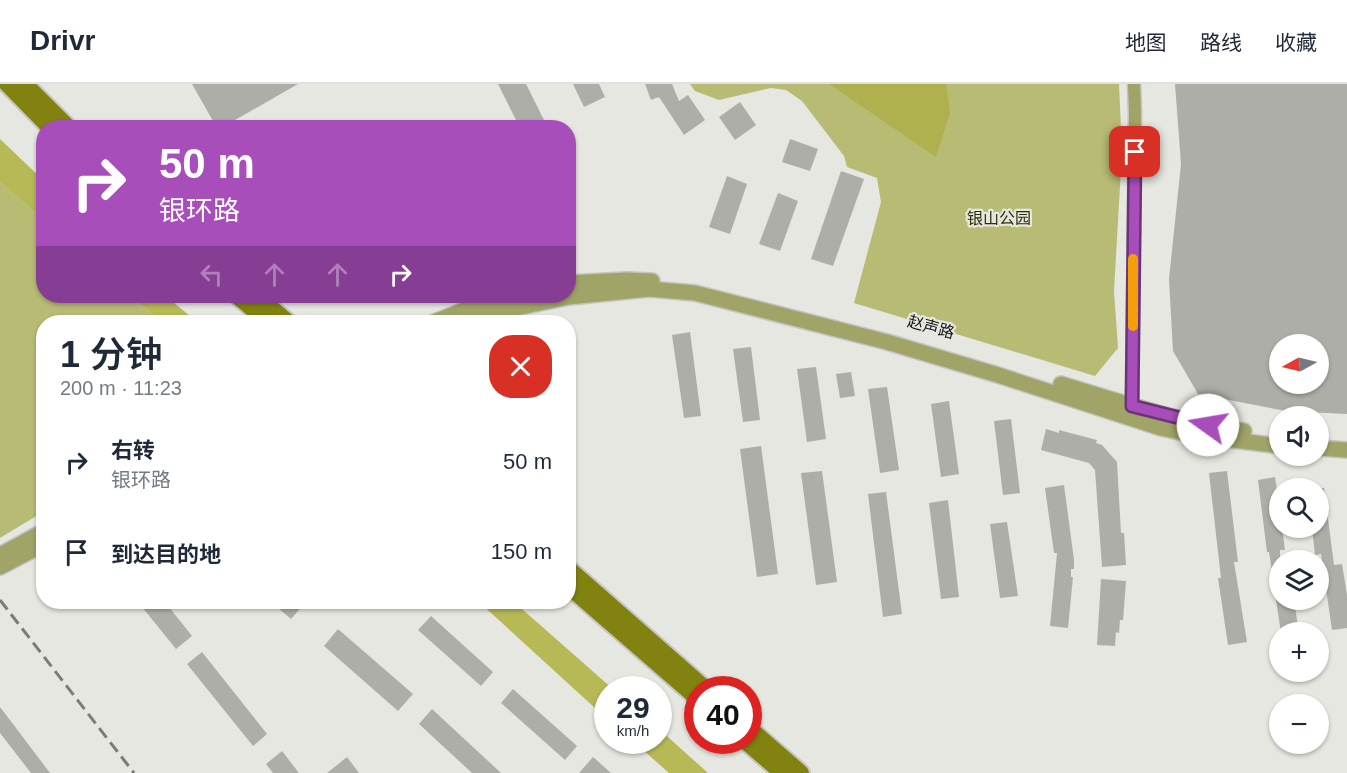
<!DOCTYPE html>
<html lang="zh">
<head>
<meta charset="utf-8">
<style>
	:root { --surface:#fff; --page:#f2f2f3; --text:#1f2937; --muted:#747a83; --line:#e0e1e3 }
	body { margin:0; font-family:Arial,"Noto Sans SC",sans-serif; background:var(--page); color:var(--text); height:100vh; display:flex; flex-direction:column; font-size:22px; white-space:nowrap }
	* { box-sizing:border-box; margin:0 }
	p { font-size:20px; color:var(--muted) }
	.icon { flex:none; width:33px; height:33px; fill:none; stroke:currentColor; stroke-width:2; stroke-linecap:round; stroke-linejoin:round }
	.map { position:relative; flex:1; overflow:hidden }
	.side { position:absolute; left:36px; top:231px; width:540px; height:294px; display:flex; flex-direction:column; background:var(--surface); border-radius:24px; box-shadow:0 2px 4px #0004 }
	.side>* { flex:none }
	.hud { position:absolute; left:36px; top:36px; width:540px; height:183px; border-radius:24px; box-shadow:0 2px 4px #0004; background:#a84eba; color:#fff; overflow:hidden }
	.needle { width:39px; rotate:262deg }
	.fabs { position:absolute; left:1269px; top:250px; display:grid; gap:12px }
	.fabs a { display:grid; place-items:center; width:60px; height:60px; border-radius:50%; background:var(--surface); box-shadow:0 2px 4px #0004; font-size:30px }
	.speed { position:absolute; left:594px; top:592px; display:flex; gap:12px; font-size:30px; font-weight:700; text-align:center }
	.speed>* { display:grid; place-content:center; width:78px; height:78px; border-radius:50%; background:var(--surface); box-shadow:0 2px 4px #0004; line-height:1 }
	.speed small { font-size:15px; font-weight:400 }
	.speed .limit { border:9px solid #d22; background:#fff; color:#111 }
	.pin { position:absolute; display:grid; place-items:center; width:51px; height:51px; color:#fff; margin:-26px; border-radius:12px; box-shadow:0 3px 9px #0006 }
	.me { position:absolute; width:66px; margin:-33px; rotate:283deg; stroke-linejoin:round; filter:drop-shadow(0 0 4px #0008) }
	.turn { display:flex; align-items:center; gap:21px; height:126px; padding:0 24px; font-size:27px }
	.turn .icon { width:78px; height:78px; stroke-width:2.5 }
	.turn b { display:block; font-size:42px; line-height:51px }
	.lanes { display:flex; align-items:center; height:57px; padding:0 24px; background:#0003; justify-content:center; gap:30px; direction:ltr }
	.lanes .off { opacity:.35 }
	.round { display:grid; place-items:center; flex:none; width:63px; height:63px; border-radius:24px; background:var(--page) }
	.headline { display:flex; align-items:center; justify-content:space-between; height:102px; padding:0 24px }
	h1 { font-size:36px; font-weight:600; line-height:45px }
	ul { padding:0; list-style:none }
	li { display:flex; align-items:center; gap:18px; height:90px; padding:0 24px }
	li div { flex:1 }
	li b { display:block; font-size:22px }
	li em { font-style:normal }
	header { display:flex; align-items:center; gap:36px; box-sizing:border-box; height:84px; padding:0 30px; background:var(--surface); border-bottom:2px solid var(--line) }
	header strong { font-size:28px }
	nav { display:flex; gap:33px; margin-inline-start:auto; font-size:21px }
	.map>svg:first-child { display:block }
	.green { fill:#b8bb74 }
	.forest { fill:#aeb14d }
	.water { fill:#b6b955 }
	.building { fill:#aeaea9; fill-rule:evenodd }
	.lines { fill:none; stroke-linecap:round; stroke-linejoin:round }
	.minor-casing { stroke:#c4c5c0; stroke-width:15 }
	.tertiary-casing { stroke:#c4c5c0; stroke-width:18 }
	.secondary-casing { stroke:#c4c5c0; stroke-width:20 }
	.minor { stroke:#a1a467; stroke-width:12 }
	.tertiary { stroke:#a1a467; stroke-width:15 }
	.secondary { stroke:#81820f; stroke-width:16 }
	.rail { stroke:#7b7c78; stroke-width:3; stroke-dasharray:12 6; stroke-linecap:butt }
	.route-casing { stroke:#6d3379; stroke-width:15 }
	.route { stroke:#a84eba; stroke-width:10 }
	.slow { stroke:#f59e0b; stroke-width:10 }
	.labels { text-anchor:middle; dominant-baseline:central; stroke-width:4.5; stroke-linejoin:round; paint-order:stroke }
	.park-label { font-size:16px; fill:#2d2e02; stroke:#e6e7e1 }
	.street-label { font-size:16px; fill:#141513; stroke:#e6e7e1 }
</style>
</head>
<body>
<header>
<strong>Drivr</strong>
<nav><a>地图</a><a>路线</a><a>收藏</a></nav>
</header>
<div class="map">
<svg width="1347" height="689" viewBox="0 0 1347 689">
	<rect width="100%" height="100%" fill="#e6e7e1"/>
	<path class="green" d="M690 0H1119L1122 67 1114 207 1118 264 1095 292 854 219 881 118 877 94 847 83 844 72 802 17 786 6 771 4 719 16 695 7Z
		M0 98 43 136 44 212H129L163 238H44L43 428 0 454Z"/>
	<path class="forest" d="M829 0H946L950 29 936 73Z"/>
	<path class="water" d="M0 55 43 96V136L0 98Z
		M129 212H166L197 238H163Z
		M479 518H514L614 606H608L607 635Z
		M659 645 708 689H669L633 657H658Z"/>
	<path class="building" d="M192 0H298L221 44H217Z
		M498 0H526L548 44H520Z
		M573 0H599L605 13 584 23Z
		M645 0H672L679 17 688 11 705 36 684 51 659 13 651 16Z
		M1175 0H1347V330L1286 327 1198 310 1173 267 1169 195 1181 80ZM1280 261H1318V300H1280Z
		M740 18 756 41 735 56 719 33Z
		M790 55 818 65 810 87 782 78Z
		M841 87 864 95 833 182 811 175Z
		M727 92 747 100 730 150 709 143Z
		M778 109 798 117 780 167 759 160Z
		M690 248 701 332 684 334 672 251Z
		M751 263 760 336 743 338 733 265Z
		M816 283 826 355 807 358 797 285Z
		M851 288 855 312 840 314 836 290Z
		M887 303 899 386 880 389 868 305Z
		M949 317 959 390 941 393 931 320Z
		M1011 335 1020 409 1003 411 994 337Z
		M1046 345 1059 349V346L1097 356 1096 359 1102 361 1117 378 1121 449H1124L1126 481 1102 483 1095 386 1089 379 1041 366Z
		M761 362 778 490 757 493 740 365Z
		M822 387 837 498 816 501 801 389Z
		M1227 387 1238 478H1234L1247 558 1228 561 1218 494H1221L1209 389Z
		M1275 393 1280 426V444H1282L1285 466H1280V501L1274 502 1269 468H1267L1258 396Z
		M1064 401 1074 476V485H1071V493H1073L1068 544 1050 542 1057 469H1054L1045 404Z
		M1318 404H1324L1334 481 1342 480 1347 511V544L1332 546 1321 470 1315 471 1312 444H1318Z
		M886 408 902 530 883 533 868 410Z
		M948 416 959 513 941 515 929 419Z
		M1007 438 1018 512 1000 514 990 440Z
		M1101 495 1126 497 1123 536H1120L1119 549 1116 548 1115 562 1097 561Z
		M1276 516H1294L1299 549H1281Z
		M138 518H165L192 552 176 565Z
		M271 518H306L291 535Z
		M431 532 493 588 481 602 418 546Z
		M338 545 413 610 398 627 324 562Z
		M202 568 267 650 253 662 187 580Z
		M513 605 577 662 565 676 501 619Z
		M0 623 16 644 50 689H31L0 649Z
		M432 625 501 689H472L419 640Z
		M282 667 299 689H273L266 680Z
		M347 673 359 689H327Z
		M593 673 611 689H579Z"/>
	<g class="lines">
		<g class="minor-casing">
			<path id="minor" d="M1132 322 1135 29 1134 0"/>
		</g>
		<g class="tertiary-casing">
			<path id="tertiary" d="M568 199 626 196 652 197
				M434 238 474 222 508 212
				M469 238 501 227 569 213 649 205 695 209 887 258 998 291 1161 344 1193 351 1280 362
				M1061 300C1121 318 1181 339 1244 347
				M1318 364 1347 366
				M0 471 44 447
				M0 483 44 460"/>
		</g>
		<g class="secondary-casing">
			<path id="secondary" d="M7 0 50 44
				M25 0 69 44
				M237 212 268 238
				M257 212 288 238
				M568 484 707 606
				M568 502 698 615
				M748 643 801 689
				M745 657 782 689"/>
		</g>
		<use href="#minor" class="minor"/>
		<use href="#tertiary" class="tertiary"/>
		<use href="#secondary" class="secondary"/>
		<path class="rail" d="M0 516 134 689"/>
	</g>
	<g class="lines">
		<g class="route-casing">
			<path id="route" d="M1135 68 1132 322 1208 341"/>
		</g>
		<use href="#route" class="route"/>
		<path class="slow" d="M1133 242V175"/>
	</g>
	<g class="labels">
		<g class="park-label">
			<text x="999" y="134">银山公园</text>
		</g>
		<g class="street-label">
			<text transform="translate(931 243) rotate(15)">赵声路</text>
		</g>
	</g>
</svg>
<div class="fabs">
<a><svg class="needle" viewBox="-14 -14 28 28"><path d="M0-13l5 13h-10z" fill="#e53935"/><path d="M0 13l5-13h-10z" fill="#747a83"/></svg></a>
<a><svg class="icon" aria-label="sound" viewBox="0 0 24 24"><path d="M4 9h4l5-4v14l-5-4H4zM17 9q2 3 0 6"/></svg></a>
<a><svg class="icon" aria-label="search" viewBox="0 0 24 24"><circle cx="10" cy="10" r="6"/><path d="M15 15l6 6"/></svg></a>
<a><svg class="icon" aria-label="layers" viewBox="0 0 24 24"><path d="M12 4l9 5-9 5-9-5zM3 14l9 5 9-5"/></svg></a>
<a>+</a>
<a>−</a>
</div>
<div class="speed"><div>29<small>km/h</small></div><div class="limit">40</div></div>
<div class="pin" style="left:1135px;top:68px;background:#d93025"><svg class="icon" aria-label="arrive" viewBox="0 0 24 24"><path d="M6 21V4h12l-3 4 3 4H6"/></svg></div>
<svg class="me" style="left:1208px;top:341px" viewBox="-20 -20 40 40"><circle r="19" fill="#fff"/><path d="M0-13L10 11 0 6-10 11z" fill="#a84eba"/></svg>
<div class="hud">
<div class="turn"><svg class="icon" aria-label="right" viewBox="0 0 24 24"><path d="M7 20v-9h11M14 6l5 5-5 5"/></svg><div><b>50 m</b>银环路</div></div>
<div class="lanes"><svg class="icon off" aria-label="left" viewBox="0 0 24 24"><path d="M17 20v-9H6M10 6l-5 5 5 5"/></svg><svg class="icon off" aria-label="ahead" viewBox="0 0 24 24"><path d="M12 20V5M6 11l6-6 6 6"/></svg><svg class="icon off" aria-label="ahead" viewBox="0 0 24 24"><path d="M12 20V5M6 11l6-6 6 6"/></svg><svg class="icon" aria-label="right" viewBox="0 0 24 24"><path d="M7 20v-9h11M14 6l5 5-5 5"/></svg></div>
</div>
<section class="side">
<div class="headline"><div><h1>1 分钟</h1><p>200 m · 11:23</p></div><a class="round" style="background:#d93025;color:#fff"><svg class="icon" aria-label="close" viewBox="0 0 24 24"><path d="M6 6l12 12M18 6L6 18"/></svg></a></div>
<ul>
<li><svg class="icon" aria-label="right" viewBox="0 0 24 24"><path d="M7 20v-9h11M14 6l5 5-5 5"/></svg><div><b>右转</b><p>银环路</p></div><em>50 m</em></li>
<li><svg class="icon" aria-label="arrive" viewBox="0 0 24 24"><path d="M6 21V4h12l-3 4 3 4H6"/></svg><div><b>到达目的地</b></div><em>150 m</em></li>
</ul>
</section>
</div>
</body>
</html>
